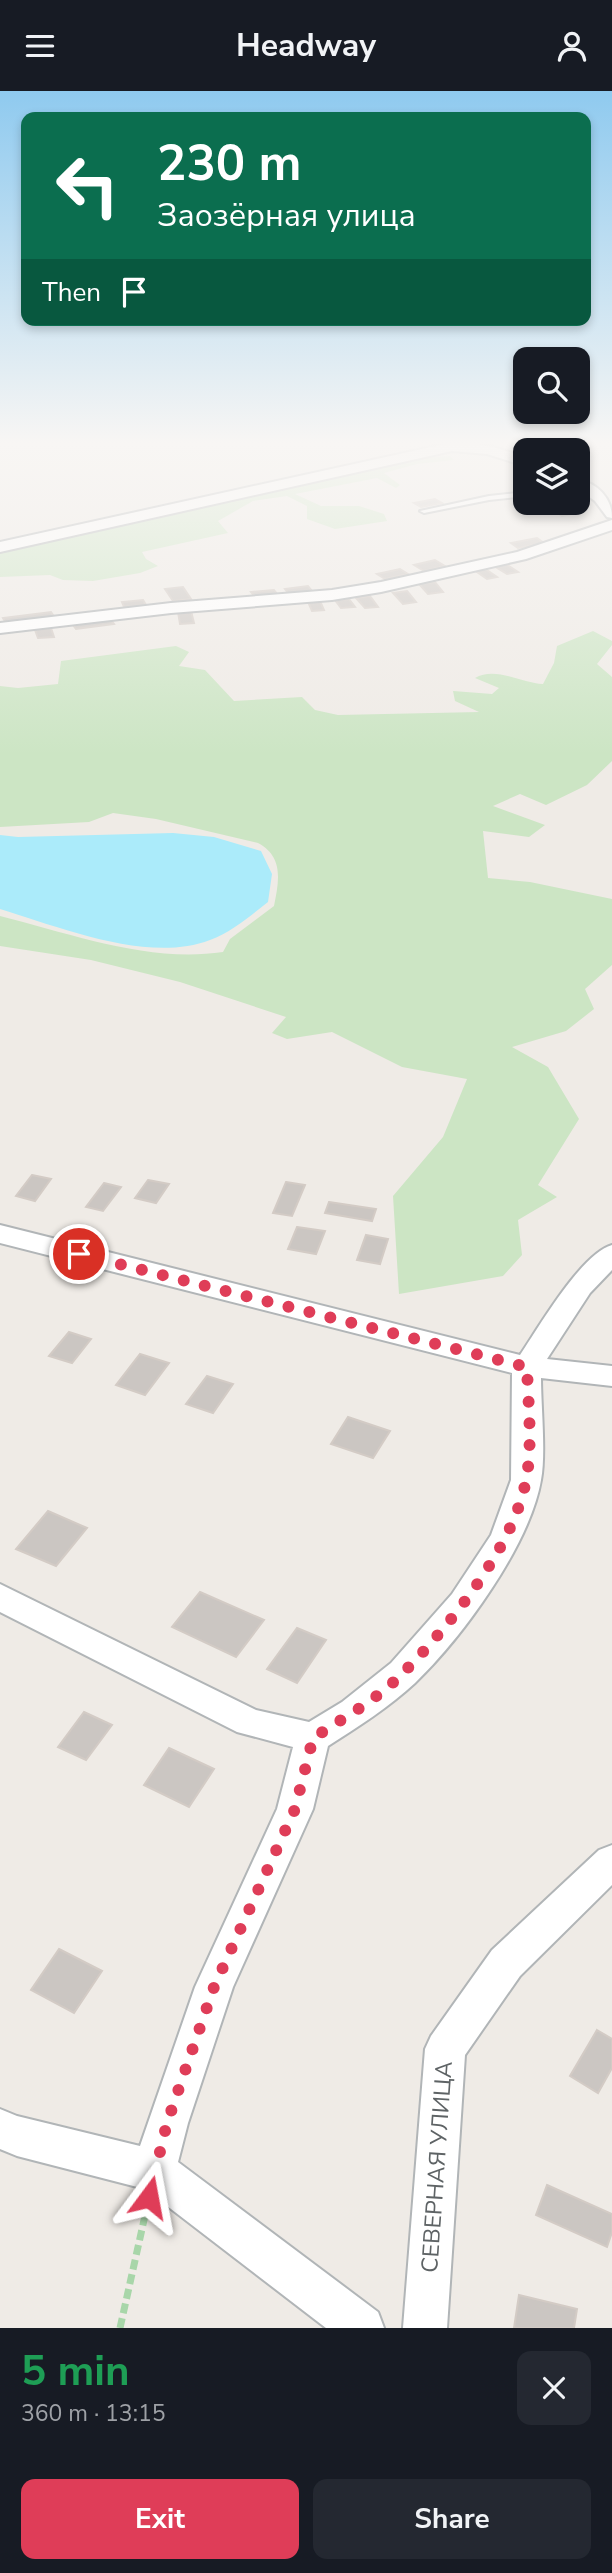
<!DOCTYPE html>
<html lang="en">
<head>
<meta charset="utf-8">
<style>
	:root { --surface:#171b24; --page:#242831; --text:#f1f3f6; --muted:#9ea1a6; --accent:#df3d58 }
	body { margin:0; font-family:"Nunito Sans",sans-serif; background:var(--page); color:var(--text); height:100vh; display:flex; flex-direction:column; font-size:26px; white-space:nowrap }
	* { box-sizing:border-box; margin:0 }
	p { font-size:23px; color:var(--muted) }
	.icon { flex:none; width:38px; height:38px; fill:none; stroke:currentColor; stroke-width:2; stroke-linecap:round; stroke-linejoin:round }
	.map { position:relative; height:2237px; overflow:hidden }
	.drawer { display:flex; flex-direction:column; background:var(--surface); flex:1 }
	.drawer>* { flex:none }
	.guide { position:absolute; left:21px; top:21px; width:570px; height:214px; border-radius:14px; box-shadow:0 4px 10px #0003; background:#0b6e4f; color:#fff; overflow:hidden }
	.buttons { position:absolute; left:513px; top:256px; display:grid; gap:14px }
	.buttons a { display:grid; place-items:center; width:77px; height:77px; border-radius:14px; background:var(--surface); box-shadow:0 4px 10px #0003; font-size:35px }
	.pin { position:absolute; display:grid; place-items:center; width:60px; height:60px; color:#fff; margin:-30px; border:4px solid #fff; border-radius:50%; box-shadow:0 2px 7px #0007 }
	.me { position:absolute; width:77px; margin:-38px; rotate:13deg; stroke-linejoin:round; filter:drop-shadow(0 0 5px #0008) }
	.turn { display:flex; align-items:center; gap:24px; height:147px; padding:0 21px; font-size:32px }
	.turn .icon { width:91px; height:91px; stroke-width:2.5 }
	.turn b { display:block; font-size:49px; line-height:60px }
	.then { display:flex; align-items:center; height:66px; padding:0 21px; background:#0003; gap:14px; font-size:26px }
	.round { display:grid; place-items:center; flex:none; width:74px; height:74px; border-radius:14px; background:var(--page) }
	.overview { display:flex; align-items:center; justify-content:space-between; height:119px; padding:0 21px }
	h1 { font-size:42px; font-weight:700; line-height:52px; color:#1e9e55 }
	.primary-button { display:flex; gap:14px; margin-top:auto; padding:14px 21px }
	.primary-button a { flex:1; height:80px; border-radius:14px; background:var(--accent); color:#fff; font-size:28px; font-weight:700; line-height:80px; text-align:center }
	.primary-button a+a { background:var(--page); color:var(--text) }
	header { display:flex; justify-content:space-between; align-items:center; height:91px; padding:0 21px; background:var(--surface); font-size:32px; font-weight:700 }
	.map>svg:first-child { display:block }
	.green { fill:#cce5c4 }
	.water { fill:#abebfa }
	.building { fill:#cbc6c2; stroke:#d3cbc5; stroke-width:2 }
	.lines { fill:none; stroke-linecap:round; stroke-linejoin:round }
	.lane-casing { stroke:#b1b5b7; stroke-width:4 }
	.street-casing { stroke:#b1b5b7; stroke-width:4 }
	.path { stroke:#a8d6a9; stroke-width:7; stroke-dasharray:10 5; stroke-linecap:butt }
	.lane { fill:#fff; fill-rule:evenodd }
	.street { fill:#fff; fill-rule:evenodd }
	.route { stroke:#df3d58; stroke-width:12; stroke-dasharray:0 21.6 }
	.labels { text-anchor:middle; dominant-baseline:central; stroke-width:5; stroke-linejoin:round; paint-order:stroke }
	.near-street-label { font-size:23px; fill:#5e6365; stroke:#fff }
</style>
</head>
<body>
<header><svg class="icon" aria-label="menu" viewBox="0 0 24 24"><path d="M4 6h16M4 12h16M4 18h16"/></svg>Headway<svg class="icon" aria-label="person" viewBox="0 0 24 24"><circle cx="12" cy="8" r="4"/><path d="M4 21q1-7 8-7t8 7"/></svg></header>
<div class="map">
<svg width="612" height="2237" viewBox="0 0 612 2237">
	<rect width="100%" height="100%" fill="#efebe6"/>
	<path class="green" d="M450 365 454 369 417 373 384 382 400 394 396 397 377 387 295 403 321 415H359L384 423 387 430 335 438 307 428V415L287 405 253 410 218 430 228 442 142 461 146 468 158 475 140 482 93 490 63 489 50 484 0 486V462L419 367Z
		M593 540 612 550V554L597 573 612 586V670L587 694 546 714 520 703 493 715 545 734 529 746 483 740 488 787 530 791 612 808V874L585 898 594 918 566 940 512 956 548 976 579 1028 538 1094 557 1106 518 1129 522 1164 503 1185 399 1203 393 1105 443 1046 467 988 402 976 332 941 287 948 272 942 286 926 180 891 91 869 0 855V825C72 843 148 872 223 861L230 848 274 815C279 790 284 766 258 752L156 728 113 722 89 731 0 736V595L18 597 58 593 61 570 176 555 189 561 179 575 205 579 234 610 302 606 315 619 338 624 479 621 455 610 453 600 492 603 499 597 475 587C495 575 522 592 543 593L554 572 557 555Z"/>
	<path class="water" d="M173 742 214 746 261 760 272 783 268 811C250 825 232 841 210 849 148 873 60 836 0 818V744L18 746Z"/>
	<path class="building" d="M435 408 442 412 421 416 414 412Z
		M564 415 576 422 562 425 550 417Z
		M537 447 544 452 518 457 511 452Z
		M435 469 445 475 424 480 414 474Z
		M506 473 518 481 507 483 494 475Z
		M484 477 497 486 487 488 474 479Z
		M400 478 408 483 385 488 377 483Z
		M435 491 443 501 428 503 419 493Z
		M308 495 312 500 289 503 285 498Z
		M183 496 191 508 173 510 165 498Z
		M274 499 278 504 255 506 251 501Z
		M407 500 416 511 403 513 393 502Z
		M370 505 378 516 365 517 356 507Z
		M349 508 355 516 341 517 335 509Z
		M143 509 146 514 124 516 122 511Z
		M320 510 324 519 312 520 308 511Z
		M191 520 194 532 180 533 178 521Z
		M51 521 55 527 7 534 3 527Z
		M111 529 114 533 76 538 73 534Z
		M51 537 54 546 38 547 35 539Z
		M32 1084 51 1088 35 1110 16 1105Z
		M148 1089 169 1093 156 1112 135 1107Z
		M286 1091 305 1094 292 1125 273 1122Z
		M104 1092 121 1096 103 1120 86 1116Z
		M329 1111 376 1118 372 1130 325 1122Z
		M297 1136 325 1140 316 1163 288 1158Z
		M366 1144 388 1148 380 1173 357 1169Z
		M69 1241 91 1248 72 1272 49 1265Z
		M140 1263 169 1272 145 1304 116 1294Z
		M207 1285 233 1293 213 1322 186 1313Z
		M348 1326 390 1340 373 1367 331 1353Z
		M48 1420 87 1437 56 1475 16 1458Z
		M200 1501 264 1529 236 1566 172 1536Z
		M297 1537 326 1549 297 1592 267 1578Z
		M84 1621 112 1634 86 1669 58 1656Z
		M169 1657 214 1678 189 1716 144 1694Z
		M59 1858 102 1880 74 1922 31 1899Z
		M597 1939 612 1948V1977L598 2002 570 1985Z
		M547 2094 612 2123V2141L607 2156 536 2124Z
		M519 2204 577 2218 574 2237H514Z"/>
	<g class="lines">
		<g class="lane-casing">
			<path id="lane" d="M525 401V405L489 409 424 422 420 420 489 405Z"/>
		</g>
		<g class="street-casing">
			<path id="street" d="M454 351H481L478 354 494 356 525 366V375L487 363 452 360 0 461V451Z
				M578 388C598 393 612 407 612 427L607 426 595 410 578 398Z
				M612 429V439L526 468 381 501 332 509 171 522 0 542V532L171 512 332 499 381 491 517 461Z
				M0 1134 520 1264C539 1236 581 1163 612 1154V1179L590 1202 547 1268 612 1275V1295L541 1287C541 1316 546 1363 541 1389 530 1454 462 1547 415 1592 389 1616 358 1636 328 1655L313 1718 233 1896 188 2032 178 2071 378 2221 384 2237H326L145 2098 17 2065 0 2058V2018L17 2025 140 2055 195 1896 277 1718 293 1656 237 1641 0 1521V1493L256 1619 309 1631 342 1611 391 1572 452 1503 491 1444 511 1389 512 1282 0 1152Z
				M612 1754V1794L520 1885 465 1964 447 2237H403L425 1958 431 1945 492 1859 599 1759Z"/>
		</g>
		<path class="path" d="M120 2237 148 2111"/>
		<use href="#lane" class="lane"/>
		<use href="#street" class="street"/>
	</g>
	<linearGradient id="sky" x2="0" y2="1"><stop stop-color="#8fcaef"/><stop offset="0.53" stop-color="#f8f6f4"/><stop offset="1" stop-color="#f8f6f4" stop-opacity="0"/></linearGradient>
	<rect width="612" height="664" fill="url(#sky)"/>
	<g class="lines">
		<path class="route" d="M79 1163 527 1276C528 1311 533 1355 526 1389 514 1455 451 1533 404 1581 379 1607 344 1627 313 1647L295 1718 214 1896 167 2032 149 2106"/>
	</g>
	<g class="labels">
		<g class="near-street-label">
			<text transform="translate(437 2076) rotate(-86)">СЕВЕРНАЯ УЛИЦА</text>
		</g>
	</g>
</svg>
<div class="buttons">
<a><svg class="icon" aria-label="search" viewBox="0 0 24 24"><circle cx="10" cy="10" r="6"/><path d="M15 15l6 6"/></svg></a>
<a><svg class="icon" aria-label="layers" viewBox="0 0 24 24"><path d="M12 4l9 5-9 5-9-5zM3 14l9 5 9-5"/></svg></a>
</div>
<div class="pin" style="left:79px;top:1163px;background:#d93025"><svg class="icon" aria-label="arrive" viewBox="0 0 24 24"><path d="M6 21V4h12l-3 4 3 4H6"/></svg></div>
<svg class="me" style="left:149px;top:2106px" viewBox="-20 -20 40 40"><path d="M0-17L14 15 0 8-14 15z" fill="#df3d58" stroke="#fff" stroke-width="4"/></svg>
<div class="guide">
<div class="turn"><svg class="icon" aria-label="left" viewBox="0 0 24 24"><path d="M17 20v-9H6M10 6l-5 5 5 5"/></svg><div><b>230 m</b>Заозёрная улица</div></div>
<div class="then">Then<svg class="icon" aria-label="arrive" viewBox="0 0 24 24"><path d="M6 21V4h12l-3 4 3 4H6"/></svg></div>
</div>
</div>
<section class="drawer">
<div class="overview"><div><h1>5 min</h1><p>360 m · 13:15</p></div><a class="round"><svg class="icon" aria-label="close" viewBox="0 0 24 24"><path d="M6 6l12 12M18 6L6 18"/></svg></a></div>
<div class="primary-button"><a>Exit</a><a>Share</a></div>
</section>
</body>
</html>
